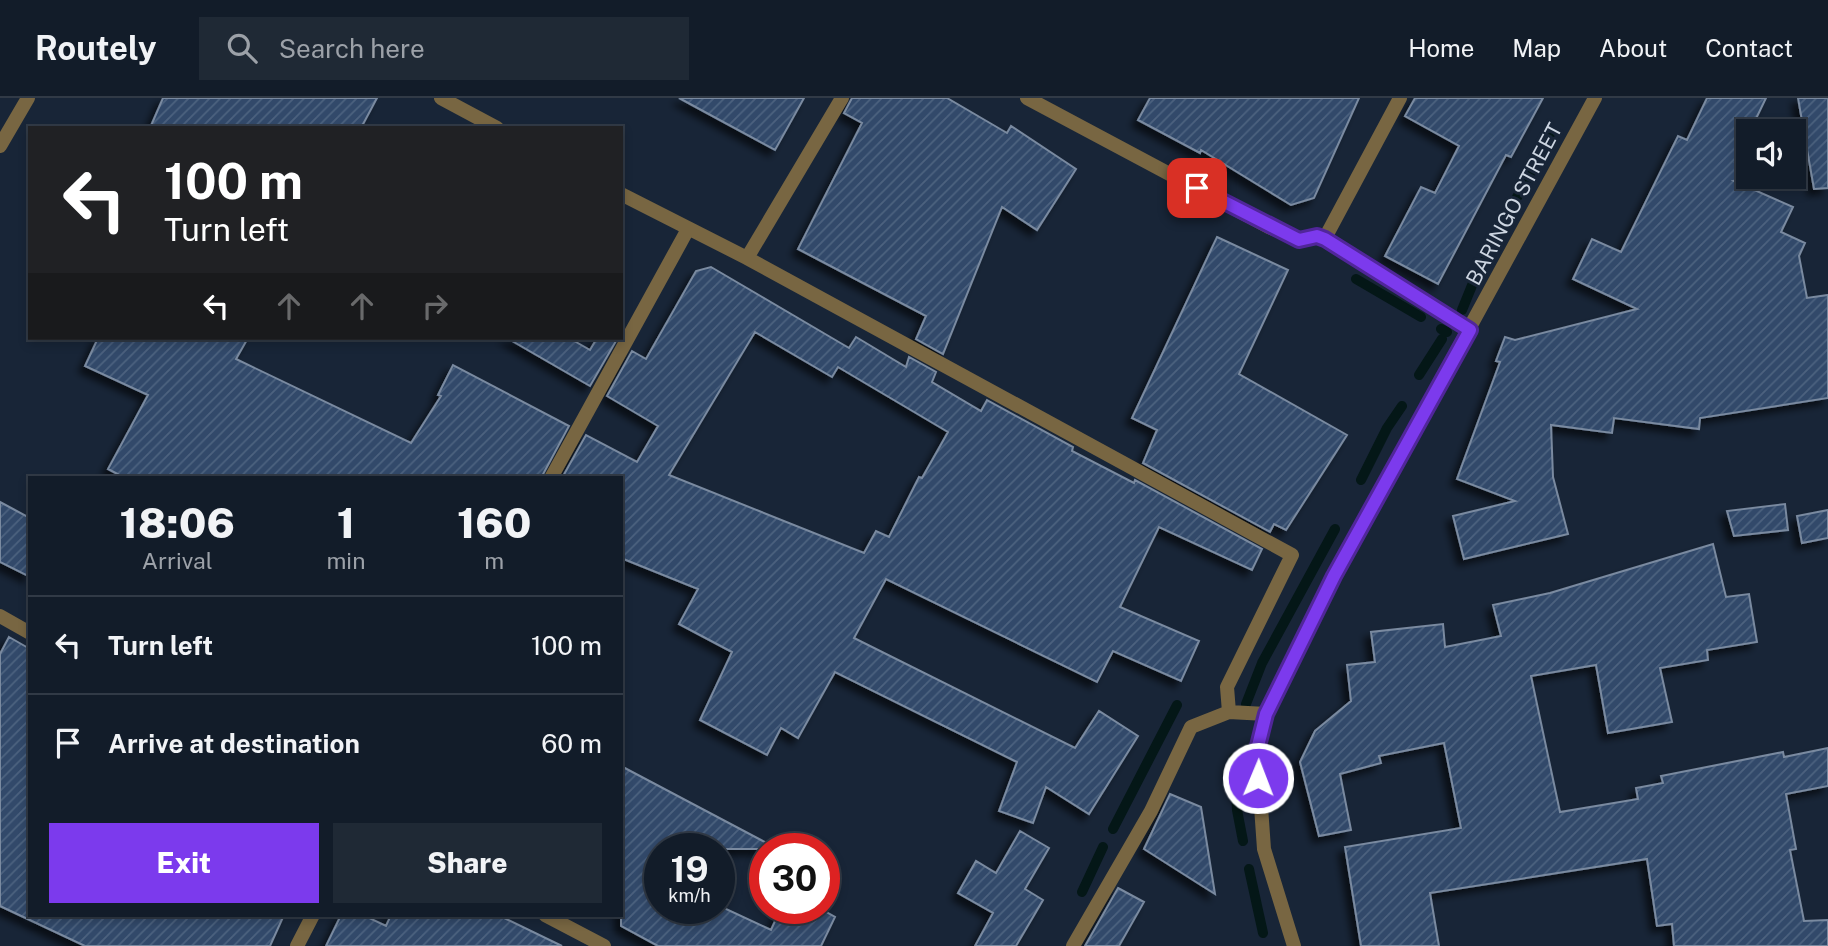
<!DOCTYPE html>
<html lang="en">
<head>
<meta charset="utf-8">
<style>
	:root { --surface:#121c29; --page:#1f2935; --text:#f1f3f6; --muted:#9ca1a8; --line:#313a46; --accent:#7c3aed }
	body { margin:0; font-family:"Public Sans",sans-serif; background:var(--page); color:var(--text); height:100vh; display:flex; flex-direction:column; font-size:26px; white-space:nowrap }
	* { box-sizing:border-box; margin:0 }
	p { font-size:23px; color:var(--muted) }
	.icon { flex:none; width:38px; height:38px; fill:none; stroke:currentColor; stroke-width:2; stroke-linecap:round; stroke-linejoin:round }
	.map { position:relative; flex:1; overflow:hidden }
	.details { position:absolute; left:28px; top:378px; width:595px; height:441px; display:flex; flex-direction:column; background:var(--surface); border-radius:0px; box-shadow:0 4px 10px #0003,0 0 0 2px var(--line) }
	.details>* { flex:none }
	.top-card { position:absolute; left:28px; top:28px; width:595px; height:214px; border-radius:0px; box-shadow:0 4px 10px #0003,0 0 0 2px var(--line); background:#202124; color:#fff; overflow:hidden }
	.controls { position:absolute; left:1736px; top:21px; display:grid; gap:14px }
	.controls a { display:grid; place-items:center; width:70px; height:70px; border-radius:0px; background:var(--surface); box-shadow:0 4px 10px #0003,0 0 0 2px var(--line); font-size:35px }
	.speed { position:absolute; left:644px; top:735px; display:flex; gap:14px; font-size:35px; font-weight:700; text-align:center }
	.speed>* { display:grid; place-content:center; width:91px; height:91px; border-radius:50%; background:var(--surface); box-shadow:0 4px 10px #0003,0 0 0 2px var(--line); line-height:1 }
	.speed small { font-size:18px; font-weight:400 }
	.speed .limit { border:10px solid #d22; background:#fff; color:#111 }
	.pin { position:absolute; display:grid; place-items:center; width:60px; height:60px; color:#fff; margin:-30px; border-radius:14px; box-shadow:0 4px 10px #0006 }
	.me { position:absolute; width:77px; margin:-38px; rotate:1deg; stroke-linejoin:round; filter:drop-shadow(0 0 5px #0008) }
	.turn { display:flex; align-items:center; gap:24px; height:147px; padding:0 21px; font-size:32px }
	.turn .icon { width:91px; height:91px; stroke-width:2.5 }
	.turn b { display:block; font-size:49px; line-height:60px }
	.lanes { display:flex; align-items:center; height:66px; padding:0 21px; background:#0003; justify-content:center; gap:35px; direction:ltr }
	.lanes .off { opacity:.35 }
	.eta { display:flex; justify-content:space-evenly; align-items:center; height:119px; text-align:center }
	.eta b { font-size:42px; font-weight:800; line-height:49px }
	.button { display:flex; gap:14px; margin-top:auto; padding:14px 21px }
	.button a { flex:1; height:80px; border-radius:0px; background:var(--accent); color:#fff; font-size:28px; font-weight:800; line-height:80px; text-align:center }
	.button a+a { background:var(--page); color:var(--text) }
	ul { padding:0; list-style:none }
	li { display:flex; align-items:center; gap:21px; height:98px; padding:0 21px; border-top:2px solid var(--line) }
	li div { flex:1 }
	li b { display:block; font-size:26px }
	li em { font-style:normal }
	header { display:flex; align-items:center; gap:42px; box-sizing:border-box; height:98px; padding:0 35px; background:var(--surface); border-bottom:2px solid var(--line) }
	header strong { font-size:33px }
	nav { display:flex; gap:38px; margin-inline-start:auto; font-size:24px }
	.search { width:490px; height:63px; background:var(--page); display:flex; align-items:center; gap:18px; box-sizing:border-box; padding:0 24px; border-radius:0px; color:var(--muted); font-size:26px }
	.map>svg:first-child { display:block }
	.lines { fill:none; stroke-linecap:round; stroke-linejoin:round }
	.stream { stroke:#041717; stroke-width:10 }
	.building { fill:url(#building-hatch); stroke:#7a8aa0; stroke-width:2; fill-rule:evenodd; filter:url(#shadow) }
	.minor { stroke:#786642; stroke-width:14 }
	.route-casing { stroke:#51269a; stroke-width:18 }
	.route { stroke:#7c3aed; stroke-width:12 }
	.labels { text-anchor:middle; dominant-baseline:central; stroke-width:6; stroke-linejoin:round; paint-order:stroke }
	.street-label { font-size:21px; fill:#ccd5e1; stroke:#182537 }
</style>
</head>
<body>
<header>
<strong>Routely</strong>
<div class="search"><svg class="icon" aria-label="search" viewBox="0 0 24 24"><circle cx="10" cy="10" r="6"/><path d="M15 15l6 6"/></svg>Search here</div>
<nav><a>Home</a><a>Map</a><a>About</a><a>Contact</a></nav>
</header>
<div class="map">
<svg width="1828" height="848" viewBox="0 0 1828 848">
	<defs>
		<pattern id="building-hatch" width="6" height="6" patternUnits="userSpaceOnUse" patternTransform="scale(1.75)"><rect width="6" height="6" fill="#30496a"/><path d="M-1 1l2-2M0 6l6-6M5 7l2-2" fill="none" stroke="#4d627f"/></pattern>
		<filter id="shadow"><feDropShadow dx="-6" dy="6" stdDeviation="3.5" flood-color="#0009"/></filter>
	</defs>
	<rect width="100%" height="100%" fill="#182537"/>
	<g class="lines">
		<path class="stream" d="M1516 101 1550 40
			M1484 164 1503 126
			M1356 181 1421 219
			M1462 212 1473 185
			M1441 231 1447 234
			M1419 277 1442 241
			M1361 382 1387 330 1402 308
			M1246 606 1262 565 1335 431
			M1234 660 1237 712 1243 743
			M1113 731 1177 607
			M1249 771 1263 835
			M1082 794 1103 749"/>
	</g>
	<path class="building" d="M163 0H377L361 30H150Z
		M679 0H804L775 52Z
		M852 0H947L1007 35 1011 28 1076 71 1037 132 1002 109 943 256 916 241 926 218 798 151 862 25 844 15Z
		M1150 0H1359L1314 100 1291 107 1201 52 1200 55 1138 22Z
		M1415 0H1543L1511 59 1506 57 1438 186 1385 158 1421 89 1435 95 1459 48 1405 18Z
		M1707 0H1766L1735 64 1748 70V79H1761L1734 83 1793 109 1781 134 1805 145 1799 158 1807 200 1828 197V300L1700 320 1699 331 1614 320 1612 335 1551 327 1553 379 1568 436 1464 461 1453 418 1515 403 1457 381 1500 264 1496 263 1505 239 1515 242 1637 211 1573 181 1592 141 1621 154 1678 38 1687 42Z
		M1798 0H1828V90L1814 91Z
		M1217 139 1288 172 1239 276 1347 337 1286 432 1274 426 1270 434 1143 365 1157 332 1132 320Z
		M711 169 849 250 856 239 906 269 909 259 936 274 932 284 981 313 987 302 1073 349 1072 353 1134 385 1135 382 1262 451 1252 472 1159 429 1120 509 1199 543 1181 583 1113 553 1097 584 886 481 854 540 1075 650 1099 613 1138 638 1089 716 1046 689 1033 725 999 713 1017 664 835 574 798 640 781 630 767 657 700 622 732 554 679 526 698 491 621 460V380H562L586 337 637 364 658 328 607 298 632 253 646 261 696 173ZM755 234 832 279 838 269 948 334 922 380 919 379 889 439 876 433 864 455 669 377Z
		M98 240H248L236 261 411 345 441 298 438 297 453 267 569 328 541 380H125L108 371 148 297 85 268Z
		M507 240H569L590 252 597 240 616 243 590 288Z
		M0 404 30 420V479L0 464Z
		M1785 406 1788 432 1734 438 1727 413Z
		M1828 412V440L1802 445 1797 418Z
		M1713 446 1726 499 1749 496 1757 544 1707 552 1708 562 1660 570 1672 624 1608 635 1596 567 1531 578 1560 714 1638 701 1636 690 1663 685 1661 678 1783 654 1784 659 1828 650V688L1786 696 1796 751 1790 752 1804 823 1828 822V848H1674L1672 826 1657 828 1647 761 1430 795 1439 848H1361L1345 749 1461 730 1444 645 1379 658 1381 665 1340 676 1351 732 1319 738 1300 664 1315 633 1351 603 1347 567 1375 564 1371 534 1443 526 1445 549 1501 538 1493 507 1550 495Z
		M9 539 30 551V817H284L270 848H85L0 808V556Z
		M621 668 778 751H660V810H724L771 832 781 810H819L835 819 821 848H658L621 828Z
		M1170 696 1201 709 1215 796 1144 751Z
		M1020 733 1049 750 1025 791 1043 802 1016 848H975L993 815 958 795 976 763 996 775Z
		M1118 790 1144 804 1119 848H1085Z
		M341 817H363L386 828 391 817H498L562 848H326Z"/>
	<g class="lines">
		<path class="minor" d="M441 0 497 30
			M1027 0 1269 129 1299 142 1317 138 1325 140 1400 0
			M0 48 28 0
			M621 96 747 160 1292 457 1227 589 1229 614
			M1325 140 1470 232
			M747 160 842 0
			M551 380 688 131
			M0 518 30 535
			M545 817 604 848
			M297 848 313 817
			M1073 848 1151 713 1191 629 1229 614 1266 616
			M1294 848 1264 751 1257 652 1266 616 1334 478 1595 0"/>
	</g>
	<g class="lines">
		<g class="route-casing">
			<path id="route" d="M1197 90 1299 142 1317 138 1325 141 1470 232 1334 478 1266 616 1257 652 1258 680"/>
		</g>
		<use href="#route" class="route"/>
	</g>
	<g class="labels">
		<g class="street-label">
			<text transform="translate(1514 106) rotate(-62)">BARINGO STREET</text>
		</g>
	</g>
</svg>
<div class="controls">
<a><svg class="icon" aria-label="sound" viewBox="0 0 24 24"><path d="M4 9h4l5-4v14l-5-4H4zM17 9q2 3 0 6"/></svg></a>
</div>
<div class="speed"><div>19<small>km/h</small></div><div class="limit">30</div></div>
<div class="pin" style="left:1197px;top:90px;background:#d93025"><svg class="icon" aria-label="arrive" viewBox="0 0 24 24"><path d="M6 21V4h12l-3 4 3 4H6"/></svg></div>
<svg class="me" style="left:1258px;top:680px" viewBox="-20 -20 40 40"><circle r="17" fill="#7c3aed" stroke="#fff" stroke-width="3"/><path d="M0-11L8 9 0 5-8 9z" fill="#fff"/></svg>
<div class="top-card">
<div class="turn"><svg class="icon" aria-label="left" viewBox="0 0 24 24"><path d="M17 20v-9H6M10 6l-5 5 5 5"/></svg><div><b>100 m</b>Turn left</div></div>
<div class="lanes"><svg class="icon" aria-label="left" viewBox="0 0 24 24"><path d="M17 20v-9H6M10 6l-5 5 5 5"/></svg><svg class="icon off" aria-label="ahead" viewBox="0 0 24 24"><path d="M12 20V5M6 11l6-6 6 6"/></svg><svg class="icon off" aria-label="ahead" viewBox="0 0 24 24"><path d="M12 20V5M6 11l6-6 6 6"/></svg><svg class="icon off" aria-label="right" viewBox="0 0 24 24"><path d="M7 20v-9h11M14 6l5 5-5 5"/></svg></div>
</div>
<section class="details">
<div class="eta">
<div><b>18:06</b><p>Arrival</p></div>
<div><b>1</b><p>min</p></div>
<div><b>160</b><p>m</p></div>
</div>
<ul>
<li><svg class="icon" aria-label="left" viewBox="0 0 24 24"><path d="M17 20v-9H6M10 6l-5 5 5 5"/></svg><div><b>Turn left</b></div><em>100 m</em></li>
<li><svg class="icon" aria-label="arrive" viewBox="0 0 24 24"><path d="M6 21V4h12l-3 4 3 4H6"/></svg><div><b>Arrive at destination</b></div><em>60 m</em></li>
</ul>
<div class="button"><a>Exit</a><a>Share</a></div>
</section>
</div>
</body>
</html>
